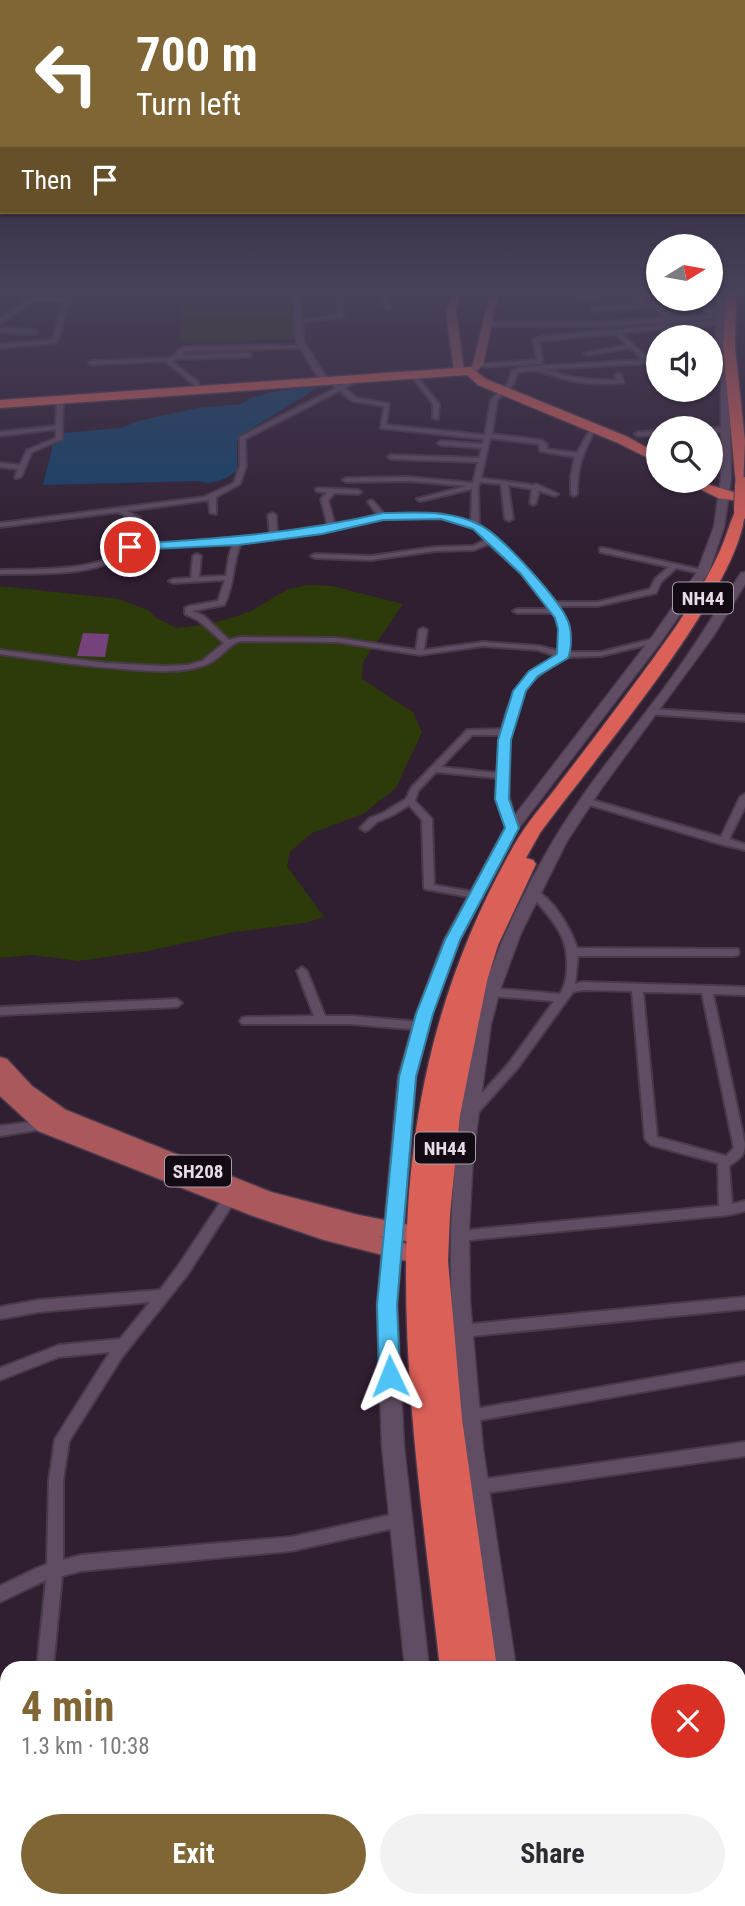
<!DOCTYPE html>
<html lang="en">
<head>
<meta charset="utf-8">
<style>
	:root { --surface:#fff; --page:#f2f2f3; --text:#2b2b33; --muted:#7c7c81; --accent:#806535 }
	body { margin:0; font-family:"Roboto Condensed",sans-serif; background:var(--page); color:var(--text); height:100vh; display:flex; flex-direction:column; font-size:26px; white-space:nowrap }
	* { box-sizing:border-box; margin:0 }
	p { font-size:23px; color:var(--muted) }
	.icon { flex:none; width:38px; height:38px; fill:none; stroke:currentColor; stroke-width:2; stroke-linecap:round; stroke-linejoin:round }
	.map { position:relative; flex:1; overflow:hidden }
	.details { position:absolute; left:0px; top:1661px; width:746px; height:247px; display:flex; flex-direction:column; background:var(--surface); border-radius:21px 21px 0 0; box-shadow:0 2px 5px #0004 }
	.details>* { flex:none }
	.banner { position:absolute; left:0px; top:0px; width:746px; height:214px; box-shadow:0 2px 5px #0004; background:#806535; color:#fff; overflow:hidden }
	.needle { width:46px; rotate:79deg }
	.buttons { position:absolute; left:646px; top:234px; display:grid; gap:14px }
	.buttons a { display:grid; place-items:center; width:77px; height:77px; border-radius:50%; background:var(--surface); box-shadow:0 2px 5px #0004; font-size:35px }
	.pin { position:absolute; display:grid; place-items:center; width:60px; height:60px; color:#fff; margin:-30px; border:4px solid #fff; border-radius:50%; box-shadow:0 2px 7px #0007 }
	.me { position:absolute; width:77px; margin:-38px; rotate:358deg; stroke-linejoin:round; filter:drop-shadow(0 0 5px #0008) }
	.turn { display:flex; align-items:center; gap:24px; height:147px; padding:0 21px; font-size:32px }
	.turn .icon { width:91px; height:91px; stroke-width:2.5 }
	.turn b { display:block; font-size:49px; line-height:60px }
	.then { display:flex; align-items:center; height:66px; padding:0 21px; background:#0003; gap:14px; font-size:26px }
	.round { display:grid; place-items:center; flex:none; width:74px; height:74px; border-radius:37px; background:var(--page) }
	.headline { display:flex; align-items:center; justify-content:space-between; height:119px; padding:0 21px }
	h1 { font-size:42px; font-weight:700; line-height:52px; color:var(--accent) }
	.button { display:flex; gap:14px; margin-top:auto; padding:14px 21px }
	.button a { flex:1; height:80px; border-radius:42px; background:var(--accent); color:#fff; font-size:28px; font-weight:700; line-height:80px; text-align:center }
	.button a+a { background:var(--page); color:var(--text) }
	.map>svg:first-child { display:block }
	.green { fill:#2d3a09 }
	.water { fill:#12436c }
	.building { fill:#76427b }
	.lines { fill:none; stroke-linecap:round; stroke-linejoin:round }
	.street-casing { stroke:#493a4b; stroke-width:4 }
	.secondary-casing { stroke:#493a4b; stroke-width:3 }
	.primary-casing { stroke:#493a4b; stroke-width:3 }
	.highway-casing { stroke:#493a4b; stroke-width:3 }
	.street { fill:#614d63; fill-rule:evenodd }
	.secondary { fill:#614d63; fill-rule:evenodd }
	.primary { fill:#aa585c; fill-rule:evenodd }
	.highway { fill:#db6058; fill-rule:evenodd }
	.highway-bridge-casing { stroke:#493a4b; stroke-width:18; stroke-linecap:butt }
	.highway-bridge { stroke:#db6058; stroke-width:16 }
	.route { fill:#4fc3f7; stroke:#337fa1; stroke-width:2 }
	.labels { text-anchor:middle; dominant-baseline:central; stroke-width:6; stroke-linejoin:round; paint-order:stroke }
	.shield { fill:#130b14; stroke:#a79da8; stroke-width:2 }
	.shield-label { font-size:19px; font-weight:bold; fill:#e7dbe8 }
</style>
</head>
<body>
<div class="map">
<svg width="745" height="1906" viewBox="0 0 745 1906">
	<rect width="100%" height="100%" fill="#301e31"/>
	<path class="green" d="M294 294 295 339 179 341 181 296Z
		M308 585 332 586 403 604 363 662 362 679 413 712 422 732 396 788 363 814 312 833 290 852 287 866 324 917 305 923 234 932 149 951 78 961 32 955 0 958V586L119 599 150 611 156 618 177 628 209 624 237 616 251 611 288 589Z"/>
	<path class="water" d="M324 384 241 435 237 442V471C226 479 212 486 198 481L43 485 53 444 63 433 120 428 142 420 198 408 241 404 251 398 272 392Z"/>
	<path class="building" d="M83 633 109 634 105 657 77 656Z"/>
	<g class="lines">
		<g class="street-casing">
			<path id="street" d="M72 290H77L67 309 57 343 0 348V344L53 340 61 309 66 301 34 300 0 324V319L31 297H67Z
				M337 290 342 291 424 290 459 294 456 296 388 294 391 308 388 310 385 308 383 294H342L343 317 296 323 295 322 298 320 338 315 337 294 296 295 294 292 336 291Z
				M489 290H498L495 292Z
				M637 290H643L645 293 658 292V296H642Z
				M532 293 586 296 626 294 644 299 645 303 659 304 670 318 709 315 696 299H702L715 315 722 316 719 318 606 326H487L484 324 487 322H606L665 318 655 307 594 311 591 309 594 307 639 305V301L626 298 589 300 530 296Z
				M719 321 721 322V324L621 333 650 360 658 359V363L545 369C568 378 593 381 618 380L615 375 618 373 621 375 624 383C606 385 587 384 569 380 550 376 536 366 517 373L513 385 497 400 492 434 541 440 547 444 546 449 577 453 591 428 596 429C583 450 577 469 577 494L574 496 571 494V476L575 457 540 451 539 444 490 438 481 478 533 485 536 484 558 494 555 496 539 491 536 503 533 505 530 503 532 489 508 485 513 519 509 521 505 519 501 484 480 482 478 487 479 523 482 530 527 569 552 602H598L650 589 655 579 669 567 600 552V548H603L703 570 707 572 703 574 676 568 661 582 656 593 598 606H556C568 621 568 634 567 652H601L656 638 660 640 659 642 601 656 565 657 543 672 528 685 518 703 513 720 507 758 509 797 517 828 515 830 512 831 507 828 503 814 498 778 436 772 418 791 415 801 432 819 434 885 480 893 481 895 480 897 476 898 425 889 424 887 422 820 409 805 393 815 377 822 368 830 365 831 360 828 370 818 383 813 406 799 411 788 467 730 502 729C510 691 524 676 556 656L538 650 483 646 420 655 338 642 240 641C226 646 219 661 205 665 180 674 150 671 124 669 83 666 41 660 0 654V650L106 663 165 666 188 665 202 661 224 643 198 620 185 614V608L189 606 218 601 225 580 173 583 169 581 173 579 191 578 193 556 197 554 201 556 199 577 226 576 229 556 233 543 132 549C100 578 40 573 0 574V570C30 569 108 572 127 546 132 538 132 528 132 519L118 512 0 527V523L204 497 234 483 240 466V437L336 388 333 385 334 384 340 385 359 376 361 377V379L344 388 357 398 389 404 386 425 485 435 491 400 508 383 512 371 522 367 644 360 630 348 587 355 584 353 627 345 615 334 539 341 543 362 540 364 478 367 475 365 476 364 537 360 533 340 544 336ZM339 391 353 401 384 406 381 428 484 439 483 444 441 441 438 443 441 445 482 448 479 458 391 455 388 457 391 459 478 462 473 483 409 477 346 478 343 480 346 482 409 481 467 486 417 499 420 501 472 489 471 523 441 514 385 515 373 501 371 500 368 502 378 516 335 526 328 500 332 496 334 493 358 494 361 492 358 490 318 488 316 489V491L327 493 321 499 328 527 277 534 276 515 272 513 268 515 270 535 238 539 135 545 138 534 140 518 127 511 209 500 210 513 216 514V497L240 484 246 466 245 439ZM441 518 474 528 485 540 473 546 435 547 371 556 315 554 311 556 315 558 371 560 435 551 474 550 489 544 521 573 550 609H517L513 611 517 613H553C562 625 560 638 559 651L539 646 483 642 424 650 427 630 423 628 419 630 416 650 338 638 240 637 229 640 204 616 192 611 224 605C235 585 232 563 241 543L322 533 383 519ZM472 735H501L498 773 441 767Z
				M0 328 34 330 37 332 34 334 0 332Z
				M302 345 304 346V348L185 351 182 355 249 353 252 355 249 357 178 359 171 361 198 382 201 390 198 392 195 390 193 384 165 361 92 365 89 363 92 361 169 358 175 356 178 350 184 347Z
				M722 354 724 355V357L710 359V355Z
				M412 375H416L439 404 438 419 433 418V404L412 377Z
				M60 397 63 399 62 439 32 452 21 477 16 478 15 477 18 469 0 467V463L20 465 27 450 56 438V429L0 436V432L56 426 57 399Z
				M710 428H727L730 430 727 432H710V429H708Z
				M658 431V435L638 436 635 434 638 432Z
				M727 443 729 444V446L710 448V444Z
				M652 709 745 715V721L649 714 648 712Z
				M745 794V807L729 839 745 844V850L720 844 583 803 581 801 583 799H589L721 837 740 797Z
				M534 889C553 898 571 929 577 948L738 949 739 952 738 955 734 956H578L575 984 583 982 745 987V995L713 994 745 1144C745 1156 738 1160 729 1166L732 1204 745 1201V1211L729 1215 459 1241 455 1240 453 1236 455 1232 459 1231 719 1206 718 1163 651 1145 645 1139 632 991 583 990 573 992 517 1069 475 1116 471 1117 467 1116 465 1113 467 1110 509 1063 554 1001 491 996 486 992 487 989 491 988 560 994C565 986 567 977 567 968 569 932 549 918 529 892ZM643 992 702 993 734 1148 726 1156 657 1137Z
				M302 967 307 971 325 1016H351L421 1022 425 1023 427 1026 425 1029 421 1030 351 1024H242L240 1021 242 1018 246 1017 314 1016 297 971Z
				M177 999 182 1003 177 1007 0 1015V1007Z
				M45 1120 49 1122 51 1125 49 1128 0 1136V1126Z
				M230 1193 234 1194 236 1198 234 1202 188 1274 122 1357 69 1441 63 1480V1560L81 1555 291 1537 399 1513 404 1515 406 1520 404 1525 399 1527 291 1551 81 1571 62 1576 53 1668H37L46 1580 0 1602V1586L35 1569 47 1564 49 1480 55 1439 110 1352 59 1357 0 1380V1368L59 1345 120 1339 150 1302 38 1312 0 1319V1307L38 1300 160 1290 178 1266 226 1194Z
				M745 1297V1309L461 1337 456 1335 454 1331 456 1327 461 1325Z
				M745 1362V1374L469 1422 464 1421 462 1416 464 1411 469 1410Z
				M745 1442V1456L478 1494 473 1492 471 1487 473 1482 478 1480Z
				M745 1694V1710L738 1711V1695Z"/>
		</g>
		<g class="secondary-casing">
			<path id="secondary" d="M0 290H9L0 295Z
				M120 290H301L304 342 329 381 321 383 296 342 293 295 185 296 124 292Z
				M717 290H725L723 345 729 370 731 478 724 527 709 572 660 643 518 829 460 940 432 1014 416 1077 397 1305 404 1447 429 1668H405L382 1447 377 1305 398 1077 416 1014 444 940 505 828 652 637 697 572 714 527 721 478V370L715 345Z
				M745 572V584L714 635 603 786 567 841 521 933 500 990 491 1024 473 1156 469 1229 470 1302 483 1449 516 1668H492C464 1485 436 1300 460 1115 465 1077 470 1037 481 999 496 950 518 904 543 859 576 798 621 746 662 691 691 653 715 612 741 573Z
				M421 1900H447V1906H421Z
				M514 1900H540V1906H514Z"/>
		</g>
		<g class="primary-casing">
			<path id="primary" d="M453 290H461L456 311 464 371 459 374 454 371 446 311Z
				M491 290H499L483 365 472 375 467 372 473 364Z
				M0 1057 7 1059 32 1086 66 1110 271 1192 359 1215 425 1228 429 1234 425 1240 418 1243 377 1236 426 1249 429 1255 426 1261 418 1264 324 1240 253 1216 38 1131 0 1096Z"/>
		</g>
		<g class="highway-casing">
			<path id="highway" d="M726 290H736L735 347 745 441 743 489 736 485 723 347Z
				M470 367 486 379 628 437 658 454V463L618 443 478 385 467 375 0 408V400Z
				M684 481C706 481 723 491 745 494V502L718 498Z
				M737 508H745C745 585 590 764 540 833L526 858 533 860 536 864 498 945 487 981 460 1115 450 1214 448 1261 462 1419 497 1668H440C407 1374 359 1120 513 847 526 823 545 803 561 781 600 730 640 678 677 625 692 602 707 579 718 555 726 539 729 523 737 508Z
				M452 1900H514V1906H452Z"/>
		</g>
		<use href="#street" class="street"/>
		<use href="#secondary" class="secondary"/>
		<use href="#primary" class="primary"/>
		<use href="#highway" class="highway"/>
		<g class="highway-bridge-casing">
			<path id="highway-bridge" d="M742 511 743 485"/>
		</g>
		<use href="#highway-bridge" class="highway-bridge"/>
	</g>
	<linearGradient id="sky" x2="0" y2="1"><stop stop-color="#1a101b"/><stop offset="0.52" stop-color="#48415a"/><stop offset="1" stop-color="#48415a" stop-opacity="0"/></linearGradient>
	<rect width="745" height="557" fill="url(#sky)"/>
	<path class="route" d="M383 513C415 513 450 509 480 525 501 535 559 599 568 621 572 631 572 648 568 658L538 676 526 691 511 740 509 799 519 828 460 940 433 1014 416 1077 397 1305 400 1376 397 1383 390 1386 382 1383 379 1376 377 1305 399 1077 416 1014 445 940 505 828 495 799 498 740 513 691 529 671 557 654 558 629 555 618 520 573 473 529 441 519 383 520 322 534 238 545 130 550 125 547 130 544C216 539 299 533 383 513Z"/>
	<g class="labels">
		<g class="shield">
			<rect x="673" y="582.5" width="60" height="31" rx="5"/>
			<rect x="415" y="1132.5" width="60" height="31" rx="5"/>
			<rect x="165" y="1155.5" width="66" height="31" rx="5"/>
		</g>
		<g class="shield-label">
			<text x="703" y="598">NH44</text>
			<text x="445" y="1148">NH44</text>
			<text x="198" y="1171">SH208</text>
		</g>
	</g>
</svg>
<div class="buttons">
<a><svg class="needle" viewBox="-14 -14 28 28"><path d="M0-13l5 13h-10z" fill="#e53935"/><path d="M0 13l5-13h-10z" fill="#7c7c81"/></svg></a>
<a><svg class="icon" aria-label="sound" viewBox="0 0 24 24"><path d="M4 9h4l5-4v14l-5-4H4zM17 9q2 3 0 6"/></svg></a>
<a><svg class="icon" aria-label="search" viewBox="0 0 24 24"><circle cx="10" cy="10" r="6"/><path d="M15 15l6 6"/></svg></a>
</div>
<div class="pin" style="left:130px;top:547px;background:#d93025"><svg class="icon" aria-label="arrive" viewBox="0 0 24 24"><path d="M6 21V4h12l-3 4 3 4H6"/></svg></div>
<svg class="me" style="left:390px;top:1376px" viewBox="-20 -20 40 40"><path d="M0-17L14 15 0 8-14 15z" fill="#4fc3f7" stroke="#fff" stroke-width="4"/></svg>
<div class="banner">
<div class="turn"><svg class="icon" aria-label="left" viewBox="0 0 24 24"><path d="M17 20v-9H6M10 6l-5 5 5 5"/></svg><div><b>700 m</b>Turn left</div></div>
<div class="then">Then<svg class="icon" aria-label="arrive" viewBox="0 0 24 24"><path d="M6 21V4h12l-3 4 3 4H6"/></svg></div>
</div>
<section class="details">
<div class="headline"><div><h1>4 min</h1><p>1.3 km · 10:38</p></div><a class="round" style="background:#d93025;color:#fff"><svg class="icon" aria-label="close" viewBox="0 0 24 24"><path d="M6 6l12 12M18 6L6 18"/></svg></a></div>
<div class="button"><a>Exit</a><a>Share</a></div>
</section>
</div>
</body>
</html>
